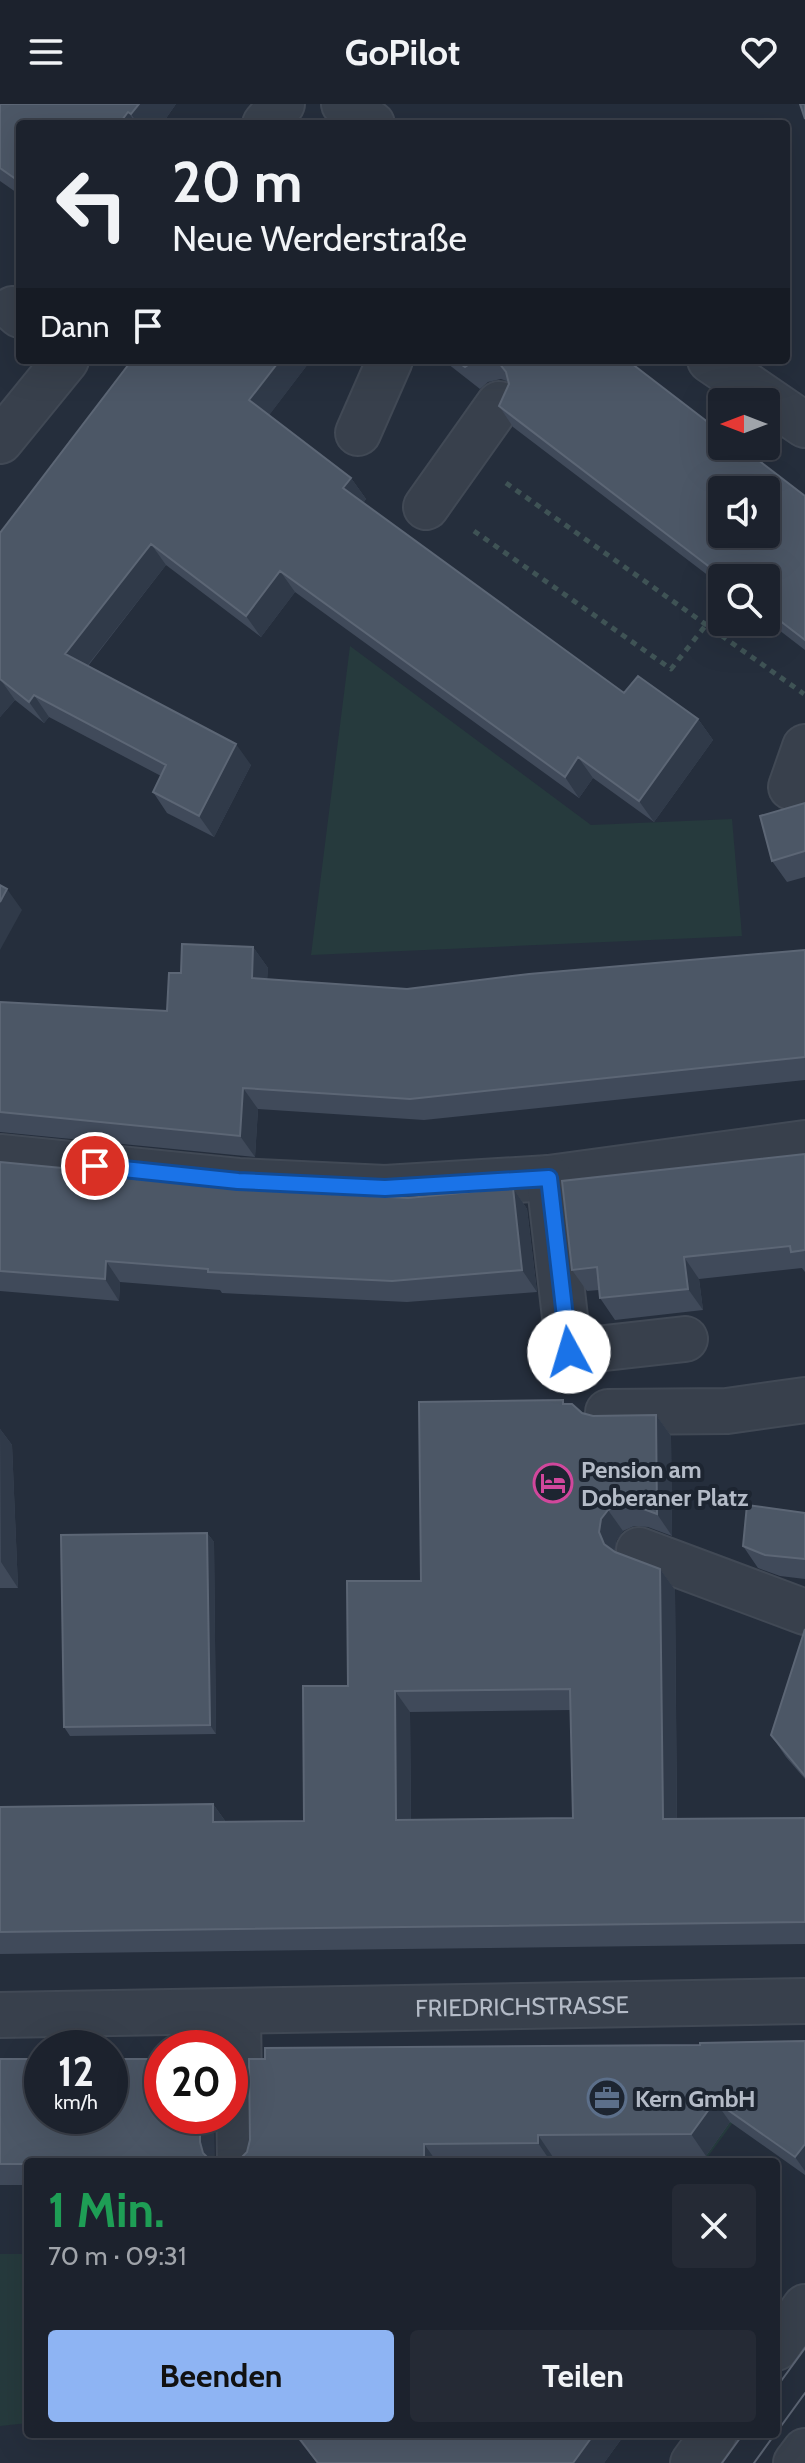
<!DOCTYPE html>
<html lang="de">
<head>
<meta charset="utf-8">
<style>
	:root { --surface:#1c222d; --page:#252a35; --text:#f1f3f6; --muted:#a0a4aa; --line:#3a3f49; --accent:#8eb4f3 }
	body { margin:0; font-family:Cabin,sans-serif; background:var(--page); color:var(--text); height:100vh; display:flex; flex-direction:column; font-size:30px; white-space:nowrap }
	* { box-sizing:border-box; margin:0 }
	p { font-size:26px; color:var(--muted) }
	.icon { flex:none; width:44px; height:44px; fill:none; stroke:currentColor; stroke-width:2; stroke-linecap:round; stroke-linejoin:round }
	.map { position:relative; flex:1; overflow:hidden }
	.sheet { position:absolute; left:24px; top:2054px; width:756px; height:280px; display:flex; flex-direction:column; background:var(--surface); border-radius:8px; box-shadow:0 8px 32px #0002,0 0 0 2px var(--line) }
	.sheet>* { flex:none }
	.banner { position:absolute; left:16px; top:16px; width:774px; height:244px; border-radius:8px; box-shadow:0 8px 32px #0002,0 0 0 2px var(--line); background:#1c222d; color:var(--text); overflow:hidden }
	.needle { width:52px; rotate:270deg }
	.controls { position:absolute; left:708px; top:284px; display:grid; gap:16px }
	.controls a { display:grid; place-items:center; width:72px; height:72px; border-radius:8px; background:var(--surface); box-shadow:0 8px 32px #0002,0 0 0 2px var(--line); font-size:40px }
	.speed { position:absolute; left:24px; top:1926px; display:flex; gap:16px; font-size:40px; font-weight:700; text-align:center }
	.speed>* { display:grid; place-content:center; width:104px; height:104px; border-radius:50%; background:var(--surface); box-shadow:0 8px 32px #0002,0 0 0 2px var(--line); line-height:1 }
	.speed small { font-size:20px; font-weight:400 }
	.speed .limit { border:12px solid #d22; background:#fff; color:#111 }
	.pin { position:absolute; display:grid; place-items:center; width:68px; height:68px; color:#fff; margin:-34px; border:4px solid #fff; border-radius:50%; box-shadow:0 2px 8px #0007 }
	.me { position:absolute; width:88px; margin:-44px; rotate:354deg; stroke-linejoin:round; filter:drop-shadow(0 0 6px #0008) }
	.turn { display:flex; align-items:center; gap:28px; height:168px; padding:0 24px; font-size:36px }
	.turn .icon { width:104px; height:104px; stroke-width:2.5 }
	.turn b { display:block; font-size:56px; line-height:68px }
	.then { display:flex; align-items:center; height:76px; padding:0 24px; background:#0003; gap:16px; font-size:30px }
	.round { display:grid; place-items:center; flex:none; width:84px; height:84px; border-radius:8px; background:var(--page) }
	.headline { display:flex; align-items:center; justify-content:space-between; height:136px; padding:0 24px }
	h1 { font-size:48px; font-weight:700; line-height:60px; color:#1e9e55 }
	.primary-button { display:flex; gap:16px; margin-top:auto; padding:16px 24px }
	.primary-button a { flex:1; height:92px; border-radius:8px; background:var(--accent); color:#111; font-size:32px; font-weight:700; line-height:92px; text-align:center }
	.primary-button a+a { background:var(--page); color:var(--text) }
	header { display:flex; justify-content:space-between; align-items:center; height:104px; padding:0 24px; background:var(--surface); font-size:36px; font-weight:700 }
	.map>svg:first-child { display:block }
	.green { fill:#263a3d }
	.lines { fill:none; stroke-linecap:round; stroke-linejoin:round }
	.minor-casing { stroke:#414955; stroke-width:48 }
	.path { stroke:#3f5355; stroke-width:5; stroke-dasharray:6 6; stroke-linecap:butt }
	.minor { stroke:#38404c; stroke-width:44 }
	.tram { stroke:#5b6473; stroke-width:2 }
	.wall { fill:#404a5a; fill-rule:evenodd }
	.shaded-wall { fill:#303a49 }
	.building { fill:#4c5766; stroke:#5c6675; stroke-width:2; fill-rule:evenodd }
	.route-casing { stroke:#114b97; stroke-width:20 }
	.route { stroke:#1a73e8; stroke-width:14 }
	.labels { text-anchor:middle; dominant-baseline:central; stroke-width:8; stroke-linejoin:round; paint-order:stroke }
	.poi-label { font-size:24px; font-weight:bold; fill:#b4bbc7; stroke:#1d2531; text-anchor:start }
	.street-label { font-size:24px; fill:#b4bbc7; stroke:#1d2531 }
</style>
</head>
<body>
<header><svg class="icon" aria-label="menu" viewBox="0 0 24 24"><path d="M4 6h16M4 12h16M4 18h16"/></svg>GoPilot<svg class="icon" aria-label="heart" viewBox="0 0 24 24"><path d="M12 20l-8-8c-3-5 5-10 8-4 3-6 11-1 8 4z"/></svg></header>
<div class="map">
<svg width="805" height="2359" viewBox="0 0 805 2359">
	<rect width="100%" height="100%" fill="#252e3c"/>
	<path class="green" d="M350 542 591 721 732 715 742 832 311 851Z
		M745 2002 704 2058H553V2053L635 2052Z
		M0 2150H28V2319L0 2322Z"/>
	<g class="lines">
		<g class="minor-casing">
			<g id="minor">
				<path d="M344 0 372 20"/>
				<path d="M265 20 282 0"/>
				<path d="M13 205 20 211"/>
				<path d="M710 256 805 321"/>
				<path d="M358 329 390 256"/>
				<path d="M0 337 66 256"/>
				<path d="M426 403 499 300"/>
				<path d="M791 683 805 643"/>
				<path d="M0 1053 238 1077 385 1084 549 1074 805 1039"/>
				<path d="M549 1074 569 1248 685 1235"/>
				<path d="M608 1308 727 1307 805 1296"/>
				<path d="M639 1446 805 1508"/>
				<path d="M238 1908 240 2058"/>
				<path id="s1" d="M0 1911 805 1897"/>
				<path d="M776 2244 805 2203"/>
				<path d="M693 2359 714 2330"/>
				<path d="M796 2359 805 2347"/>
			</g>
		</g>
		<path class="path" d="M506 379 804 590
			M474 427 671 565 706 521"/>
		<use href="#minor" class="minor"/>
		<path class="tram" d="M776 2284 805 2244
			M776 2329 805 2289
			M722 2359 743 2330
			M754 2359 775 2330"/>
	</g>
	<path class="wall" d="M0 0H176L162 20H20V91L0 77Z
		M311 256 269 311 351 374 366 395 363 399 624 589 698 615 713 636 654 718 593 674 579 694 295 488 261 533 166 461 88 562 251 661 214 733 167 709 153 688 161 672 49 613 44 619 15 596 0 613V429Z
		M443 256H627L805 392V546L766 516V474H722V482L513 323 499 302 509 280V278L501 275 488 278 480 285Z
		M805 699V773L787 778 772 757Z
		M253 843 268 864 267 875 407 885 805 846V976L424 1016 258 1005 255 1053 0 1028V898L167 907 181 869Z
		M805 1050V1168L802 1164 699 1175 703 1206 615 1216 600 1194 599 1186 587 1187 572 1166Z
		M0 1058 240 1085 408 1094 513 1084 527 1105 537 1188 407 1198 222 1189 220 1186 120 1178 119 1197 0 1187Z
		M565 1300 582 1309 593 1312 656 1311 671 1332 672 1432 648 1423 634 1422 623 1427 616 1437 615 1448 660 1465 675 1486 677 1715 805 1714V1840L0 1850V1703L213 1700 226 1718 304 1717 348 1582 421 1477ZM571 1606 573 1714 411 1716 410 1608Z
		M0 1325 12 1341 18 1484H0Z
		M805 1409V1475L780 1472 758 1464 743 1442Z
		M207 1429 214 1438 216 1630 70 1632 64 1623Z
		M805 1525V1675L786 1653 771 1631Z
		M805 1937V2071L730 2018 706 2052 553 2053V2058H237L700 1941Z
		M0 1955 28 2058V2081H0Z
		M294 2330H625L604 2359H317Z"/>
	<path class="shaded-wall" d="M139 0H176L162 20H138L131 10Z
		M128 8 137 20H119Z
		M280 256H311L264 318 249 296Z
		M351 374 366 395 358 406 343 384Z
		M151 440 166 461 80 571 65 550Z
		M280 467 295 488 261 533 246 512Z
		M0 575 15 596 0 613Z
		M34 591 49 613 44 619 29 598Z
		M698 615 713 636 654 718 639 697Z
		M236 640 251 661 214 733 199 712Z
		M578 653 593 674 579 694 565 673Z
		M7 785 22 806 0 846V798Z
		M253 843 268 864 266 895 252 874Z
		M243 984 258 1005 255 1053 240 1032Z
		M513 1084 527 1105 537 1188 522 1166Z
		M684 1153 699 1175 703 1206 688 1185Z
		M106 1157 120 1178 119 1197 105 1175Z
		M656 1311 671 1332 672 1432 657 1410Z
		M0 1325 12 1341 18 1484 1 1458Z
		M608 1406 623 1427 616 1437 614 1449 604 1440 599 1428 601 1415Z
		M207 1429 214 1438 216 1630 210 1621Z
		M660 1465 675 1486 677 1737 663 1715Z
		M395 1587 410 1608 411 1737 396 1716Z
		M213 1700 228 1721 213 1718Z
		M715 1997 730 2018 706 2052 691 2030Z
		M200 2012H214L215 2058H210L203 2049 200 2038Z
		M538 2031 553 2053V2058H551L538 2039Z
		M424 2040 437 2058H424Z
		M805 2040V2067L795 2053Z
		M594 2330H625L604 2359H573Z"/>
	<path class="building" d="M0 0H139L131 10 128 8 119 20H20V78L0 64Z
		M800 0H805V15Z
		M132 256H280L249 296 351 374 343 384 624 589 638 572 698 615 639 697 578 653 565 673 280 467 246 512 151 440 65 550 236 640 199 712 153 688 166 661 34 591 29 598 0 575V429Z
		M455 256H475L465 263Z
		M491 256H627L722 329V342H740L805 392V536L766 506V474H724L499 302 509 280 506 268 499 259ZM722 386H766V430H722Z
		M805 699V747L772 757 760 712Z
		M0 781 7 785 0 798Z
		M182 840 253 843 252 874 407 885 529 870 805 846V953L410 995 243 984 240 1032 0 1008V898L167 907 169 869H181Z
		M805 1050V1146L791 1148 790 1142 684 1153 688 1185 600 1194 597 1163 572 1166 562 1077Z
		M0 1058 237 1081V1085L408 1094 513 1084 522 1166 392 1177 208 1168V1165L106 1157 105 1175 0 1167Z
		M563 1296V1300H572L582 1309 593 1312 656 1311 657 1410 633 1401 619 1400 608 1406 601 1415 599 1428 604 1440 615 1448 660 1465 663 1715 805 1714V1818L0 1828V1703L213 1700V1718L304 1717 303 1582H348L347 1477H421L419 1298ZM570 1585 573 1714 396 1716 395 1587Z
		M747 1401 805 1409V1455L765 1451 743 1442Z
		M207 1429 210 1621 64 1623 61 1431Z
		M805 1525V1672L771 1631Z
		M805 1937V2040L795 2053 715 1997 691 2030 538 2031V2039L424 2040V2058H237L247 2048 250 2036 249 1955H265V1944L700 1941V1939Z
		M0 1955H42V2012H110V1955H162V2012H200V2038L203 2049 212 2058H28V2060H0Z
		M296 2330H594L573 2359H318Z"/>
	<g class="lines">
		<g class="route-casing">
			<path id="route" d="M95 1062 238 1077 385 1084 549 1074 569 1248"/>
		</g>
		<use href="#route" class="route"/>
	</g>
	<defs>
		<g id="hotel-ring" transform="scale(2)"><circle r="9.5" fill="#1d2531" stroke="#d1479c" stroke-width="1.5"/><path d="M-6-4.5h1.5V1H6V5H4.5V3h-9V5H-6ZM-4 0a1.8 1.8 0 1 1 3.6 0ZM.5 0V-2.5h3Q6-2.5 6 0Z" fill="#d1479c"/></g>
		<g id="office-ring" transform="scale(2)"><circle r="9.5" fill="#1d2531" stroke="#5c6f8a" stroke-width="1.5"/><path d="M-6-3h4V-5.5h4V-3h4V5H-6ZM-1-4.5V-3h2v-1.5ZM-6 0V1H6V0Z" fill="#5c6f8a"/></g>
	</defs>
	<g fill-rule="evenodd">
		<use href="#hotel-ring" x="553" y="1379"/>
		<use href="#office-ring" x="607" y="1994"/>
	</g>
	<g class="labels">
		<g class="poi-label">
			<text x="581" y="1365">Pension am<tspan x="581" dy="28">Doberaner Platz</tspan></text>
			<text x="635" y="1994">Kern GmbH</text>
		</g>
		<g class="street-label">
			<text stroke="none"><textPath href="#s1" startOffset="522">FRIEDRICHSTRASSE</textPath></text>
		</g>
	</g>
</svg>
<div class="controls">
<a><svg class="needle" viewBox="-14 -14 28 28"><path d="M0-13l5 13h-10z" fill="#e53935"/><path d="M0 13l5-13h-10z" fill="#a0a4aa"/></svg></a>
<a><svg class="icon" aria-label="sound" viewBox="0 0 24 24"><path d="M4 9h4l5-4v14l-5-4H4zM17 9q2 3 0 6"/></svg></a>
<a><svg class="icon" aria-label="search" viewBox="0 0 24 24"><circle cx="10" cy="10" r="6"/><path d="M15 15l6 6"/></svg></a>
</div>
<div class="speed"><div>12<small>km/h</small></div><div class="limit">20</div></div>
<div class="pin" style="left:95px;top:1062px;background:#d93025"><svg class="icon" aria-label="arrive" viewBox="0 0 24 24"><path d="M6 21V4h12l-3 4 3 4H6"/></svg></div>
<svg class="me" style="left:569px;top:1248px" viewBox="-20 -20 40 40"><circle r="19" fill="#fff"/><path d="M0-13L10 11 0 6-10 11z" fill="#1a73e8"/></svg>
<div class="banner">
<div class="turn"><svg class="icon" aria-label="left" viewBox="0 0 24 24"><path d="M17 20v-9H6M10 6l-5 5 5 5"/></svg><div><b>20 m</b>Neue Werderstraße</div></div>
<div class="then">Dann<svg class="icon" aria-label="arrive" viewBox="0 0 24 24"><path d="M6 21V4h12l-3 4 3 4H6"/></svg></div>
</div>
<section class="sheet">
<div class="headline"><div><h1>1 Min.</h1><p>70 m · 09:31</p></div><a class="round"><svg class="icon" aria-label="close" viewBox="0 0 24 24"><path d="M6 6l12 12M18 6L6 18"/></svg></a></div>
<div class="primary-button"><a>Beenden</a><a>Teilen</a></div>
</section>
</div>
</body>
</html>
